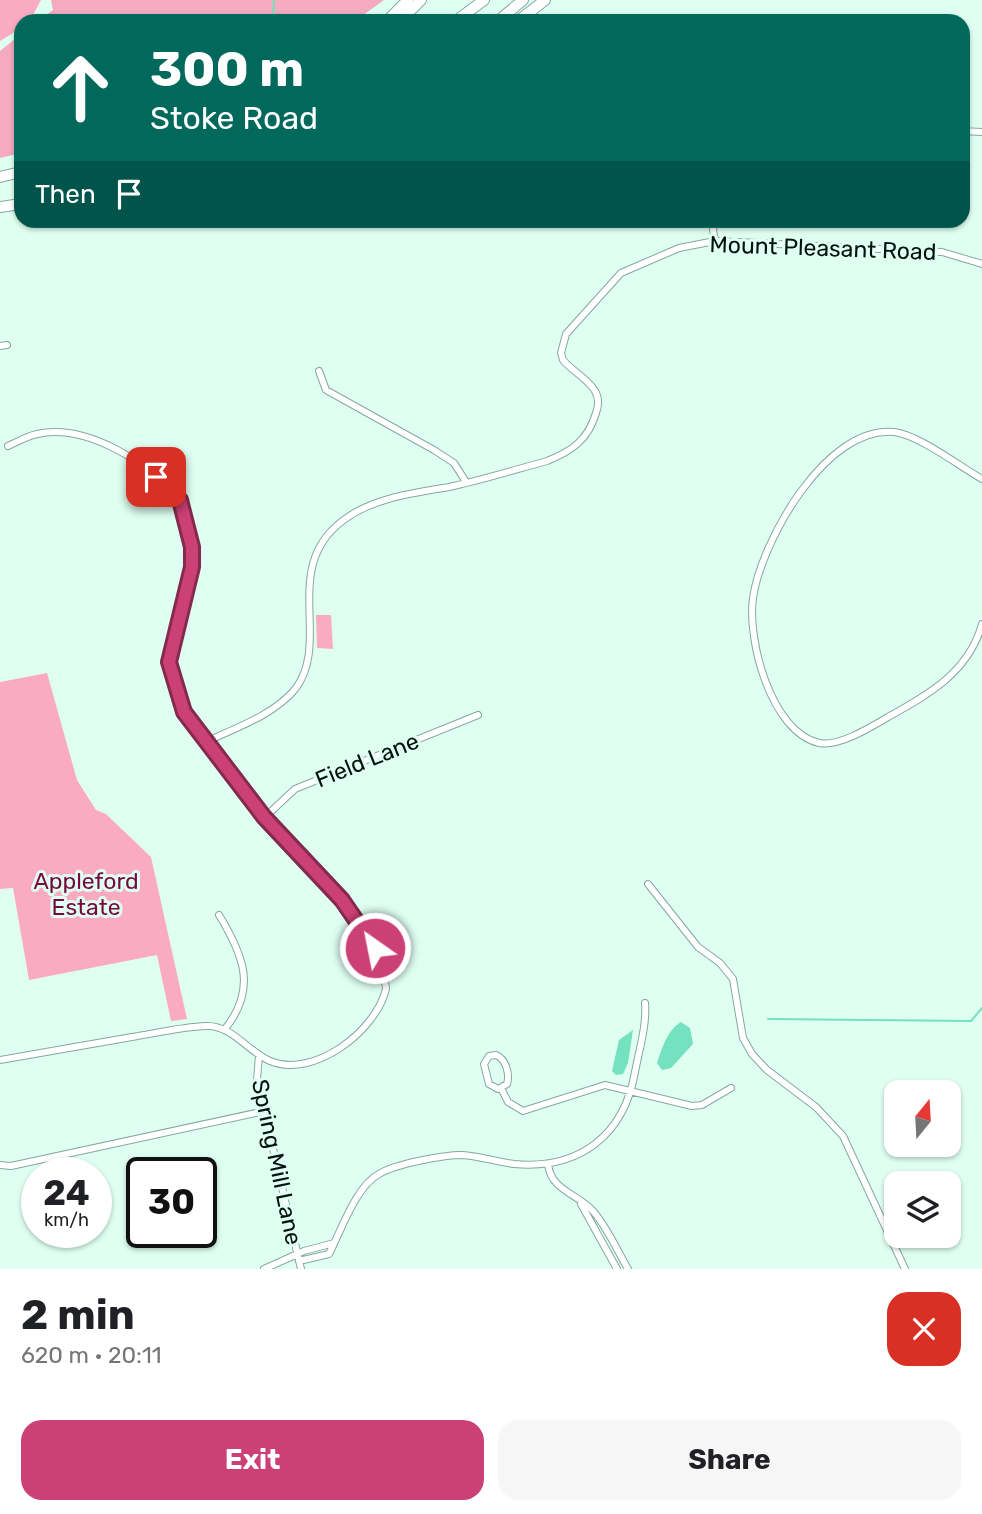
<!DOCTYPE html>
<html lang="en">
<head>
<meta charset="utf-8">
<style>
	:root { --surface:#fff; --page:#f6f6f6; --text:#202124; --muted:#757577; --accent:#cb4075 }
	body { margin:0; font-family:Rubik,sans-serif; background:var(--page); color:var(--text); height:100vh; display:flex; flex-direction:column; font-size:26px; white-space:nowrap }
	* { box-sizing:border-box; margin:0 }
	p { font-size:23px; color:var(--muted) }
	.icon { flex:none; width:38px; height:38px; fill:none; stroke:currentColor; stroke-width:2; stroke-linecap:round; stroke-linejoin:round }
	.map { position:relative; height:1269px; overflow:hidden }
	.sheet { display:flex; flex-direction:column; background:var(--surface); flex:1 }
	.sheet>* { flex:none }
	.hud { position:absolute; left:14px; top:14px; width:956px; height:214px; border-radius:21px; box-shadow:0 2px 5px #0004; background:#00695c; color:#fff; overflow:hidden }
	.needle { width:46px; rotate:18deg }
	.fabs { position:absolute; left:884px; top:1080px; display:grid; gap:14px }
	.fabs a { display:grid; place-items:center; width:77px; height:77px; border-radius:14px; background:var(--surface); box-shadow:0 2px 5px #0004; font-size:35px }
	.speed { position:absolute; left:21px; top:1157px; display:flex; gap:14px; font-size:35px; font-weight:700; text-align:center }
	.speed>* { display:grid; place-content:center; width:91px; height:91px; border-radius:50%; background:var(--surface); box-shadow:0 2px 5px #0004; line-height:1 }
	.speed small { font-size:18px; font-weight:400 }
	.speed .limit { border:4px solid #111; border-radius:10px; background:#fff; color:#111 }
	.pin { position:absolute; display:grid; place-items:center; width:60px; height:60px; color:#fff; margin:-30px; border-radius:14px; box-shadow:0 4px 10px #0006 }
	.me { position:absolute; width:77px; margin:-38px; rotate:327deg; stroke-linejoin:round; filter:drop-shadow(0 0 5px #0008) }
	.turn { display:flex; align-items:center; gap:24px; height:147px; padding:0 21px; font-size:32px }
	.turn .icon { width:91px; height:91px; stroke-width:2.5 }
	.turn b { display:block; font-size:49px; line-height:60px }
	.then { display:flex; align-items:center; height:66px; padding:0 21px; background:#0003; gap:14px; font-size:26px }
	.round { display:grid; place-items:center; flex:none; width:74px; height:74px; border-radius:21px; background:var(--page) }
	.headline { display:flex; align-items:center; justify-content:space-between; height:119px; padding:0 21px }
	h1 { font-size:42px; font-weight:700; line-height:52px }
	.cta { display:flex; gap:14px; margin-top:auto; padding:14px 21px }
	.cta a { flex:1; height:80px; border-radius:21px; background:var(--accent); color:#fff; font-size:28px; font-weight:700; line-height:80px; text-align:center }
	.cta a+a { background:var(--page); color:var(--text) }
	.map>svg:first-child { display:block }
	.green { fill:#faaac1 }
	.forest { fill:#f4aabf }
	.water { fill:#74e2bf }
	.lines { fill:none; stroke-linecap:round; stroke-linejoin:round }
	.stream { stroke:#74e2bf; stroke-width:2 }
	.street-casing { stroke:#84a99c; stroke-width:8 }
	.highway-casing { stroke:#84a99c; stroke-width:12 }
	.street { stroke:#fff; stroke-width:6 }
	.highway { stroke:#fff; stroke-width:10 }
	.route-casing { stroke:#842a4c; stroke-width:18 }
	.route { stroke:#cb4075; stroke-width:12 }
	.labels { text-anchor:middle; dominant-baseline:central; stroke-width:6; stroke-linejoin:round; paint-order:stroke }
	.street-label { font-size:23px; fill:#05120d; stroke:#e0fff3 }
	.park-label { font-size:23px; fill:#77083c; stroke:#e0fff3 }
</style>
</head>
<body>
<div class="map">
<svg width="982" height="1269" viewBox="0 0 982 1269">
	<rect width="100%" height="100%" fill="#e0fff3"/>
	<path class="green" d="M0 0H41L30 21H21V28L0 41Z
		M316 615H331L333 649 317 648Z
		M47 673 77 780 96 810 106 814 151 857 187 1019 171 1021 157 955 29 980 13 888 0 889V682Z"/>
	<path class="forest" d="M51 0H384L355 21H38L53 10Z
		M21 34V153L0 158V51Z"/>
	<path class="water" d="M681 1022 690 1028 693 1044 671 1068 662 1070 657 1063C662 1048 668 1029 681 1022Z
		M633 1030 628 1063 623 1074 616 1075 612 1071 619 1040Z"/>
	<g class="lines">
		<path class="stream" d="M273 21 274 0
			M768 1019 971 1021 982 1008"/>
		<g class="street-casing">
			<path id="street" d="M962 131 982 132
				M715 241 713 230 715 220
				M0 346 7 345
				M319 371 326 390 434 450 454 463 466 482
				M982 479C959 466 919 435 894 432 826 425 761 542 753 598 747 640 771 732 819 743 839 747 871 727 888 717 928 695 969 672 982 624
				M205 742C234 729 276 714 296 688 332 639 278 563 348 517 377 497 415 493 449 487 482 480 514 470 547 461 572 451 588 440 596 413 599 405 599 398 595 391 588 379 572 371 563 360L561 353 566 334 621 273 679 248 715 241 942 252 982 264
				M264 818 295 789 478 715
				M648 884 698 947 720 963 733 979 743 1038 752 1054 767 1070 816 1107 843 1136 905 1269
				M219 915C244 956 257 989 225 1029
				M259 1055 257 1080 301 1269
				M496 1055C506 1059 510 1074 507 1084L498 1089 489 1084 484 1064 489 1056Z
				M0 1060C44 1052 88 1045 132 1037 157 1033 181 1027 206 1026 232 1025 247 1051 270 1061 314 1079 376 1031 386 989 380 918 310 867 265 819 232 783 183 721 171 673 160 625 204 580 187 522 184 514 183 504 177 497 147 462 86 423 37 434 27 436 17 442 8 446
				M501 1088 508 1102 523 1111 605 1085 692 1106 702 1105 731 1088
				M548 1164C551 1191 577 1193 593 1211 607 1227 617 1250 628 1269
				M0 1165 11 1166 265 1111
				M581 1204 617 1269
				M299 1261 329 1254C341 1231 356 1186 379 1174 395 1164 443 1155 462 1155 480 1156 497 1162 514 1164 580 1170 624 1135 635 1072 639 1050 647 1025 645 1003
				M264 1269 304 1251 334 1243"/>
		</g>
		<g class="highway-casing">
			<path id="highway" d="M387 21 408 0
				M400 21 421 0
				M456 21 484 0
				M498 21 523 0
				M518 21 545 0
				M0 177 21 172
				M0 207 21 204"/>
		</g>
		<use href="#street" class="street"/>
		<use href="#highway" class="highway"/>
	</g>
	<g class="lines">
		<g class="route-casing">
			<path id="route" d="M156 477 180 500 192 547V567L169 662 184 712 264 817 342 900 375 948"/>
		</g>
		<use href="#route" class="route"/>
	</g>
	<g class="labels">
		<g class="street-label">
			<text transform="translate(823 248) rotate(2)">Mount Pleasant Road</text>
			<text transform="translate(367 760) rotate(-22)">Field Lane</text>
			<text transform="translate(277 1162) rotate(78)">Spring Mill Lane</text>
		</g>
		<g class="park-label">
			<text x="86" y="881">Appleford<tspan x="86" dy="26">Estate</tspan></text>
		</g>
	</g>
</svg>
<div class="fabs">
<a><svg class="needle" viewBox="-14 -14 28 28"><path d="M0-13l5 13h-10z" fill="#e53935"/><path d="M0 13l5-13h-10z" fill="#757577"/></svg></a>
<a><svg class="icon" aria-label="layers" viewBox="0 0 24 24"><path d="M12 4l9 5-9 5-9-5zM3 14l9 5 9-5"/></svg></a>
</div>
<div class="speed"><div>24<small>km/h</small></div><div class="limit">30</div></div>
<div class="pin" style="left:156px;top:477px;background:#d93025"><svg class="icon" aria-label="arrive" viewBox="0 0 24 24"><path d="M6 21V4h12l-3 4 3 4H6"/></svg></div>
<svg class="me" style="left:375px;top:948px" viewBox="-20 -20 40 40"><circle r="17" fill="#cb4075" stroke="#fff" stroke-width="3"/><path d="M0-11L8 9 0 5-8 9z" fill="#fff"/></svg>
<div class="hud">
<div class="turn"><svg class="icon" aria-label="ahead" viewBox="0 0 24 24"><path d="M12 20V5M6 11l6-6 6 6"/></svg><div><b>300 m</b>Stoke Road</div></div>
<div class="then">Then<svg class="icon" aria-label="arrive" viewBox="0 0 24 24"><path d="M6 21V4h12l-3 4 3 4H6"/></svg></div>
</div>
</div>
<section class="sheet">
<div class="headline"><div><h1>2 min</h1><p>620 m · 20:11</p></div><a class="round" style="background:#d93025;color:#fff"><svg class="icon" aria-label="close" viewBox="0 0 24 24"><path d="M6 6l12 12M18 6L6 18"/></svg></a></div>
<div class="cta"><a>Exit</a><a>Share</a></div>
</section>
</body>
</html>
